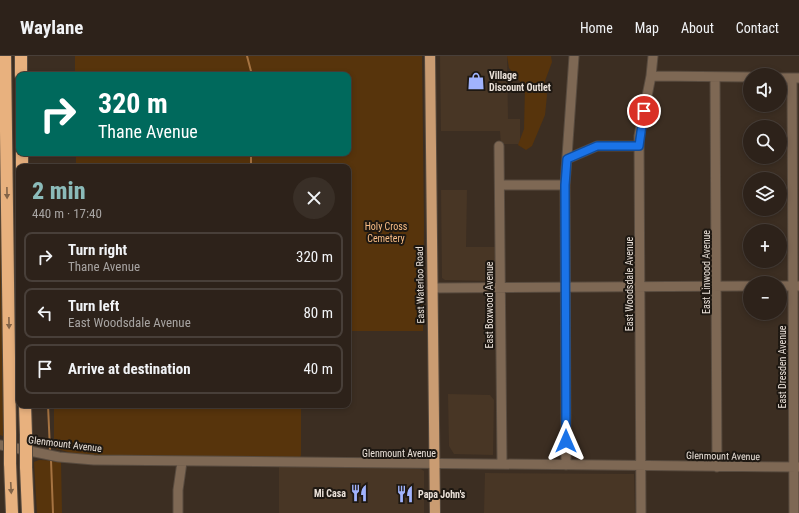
<!DOCTYPE html>
<html lang="en">
<head>
<meta charset="utf-8">
<style>
	:root { --surface:#2d221a; --page:#392f27; --text:#f1f3f6; --muted:#a7a4a2; --line:#483f39; --accent:#8bbbb9 }
	body { margin:0; font-family:"Roboto Condensed",sans-serif; background:var(--page); color:var(--text); height:100vh; display:flex; flex-direction:column; font-size:15px; white-space:nowrap }
	* { box-sizing:border-box; margin:0 }
	p { font-size:13px; color:var(--muted) }
	.icon { flex:none; width:22px; height:22px; fill:none; stroke:currentColor; stroke-width:2; stroke-linecap:round; stroke-linejoin:round }
	.map { position:relative; flex:1; overflow:hidden }
	.sheet { position:absolute; left:16px; top:108px; width:335px; height:244px; display:flex; flex-direction:column; background:var(--surface); border-radius:8px; box-shadow:0 2px 6px #0003,0 0 0 1px var(--line) }
	.sheet>* { flex:none }
	.guide { position:absolute; left:16px; top:16px; width:335px; height:84px; border-radius:8px; box-shadow:0 2px 6px #0003,0 0 0 1px var(--line); background:#00695c; color:#fff; overflow:hidden }
	.buttons { position:absolute; left:743px; top:12px; display:grid; gap:8px }
	.buttons a { display:grid; place-items:center; width:44px; height:44px; border-radius:50%; background:var(--surface); box-shadow:0 2px 6px #0003,0 0 0 1px var(--line); font-size:20px }
	.pin { position:absolute; display:grid; place-items:center; width:34px; height:34px; color:#fff; margin:-17px; border:2px solid #fff; border-radius:50%; box-shadow:0 1px 4px #0007 }
	.me { position:absolute; width:44px; margin:-22px; rotate:0deg; stroke-linejoin:round; filter:drop-shadow(0 0 3px #0008) }
	.turn { display:flex; align-items:center; gap:14px; height:84px; padding:0 16px; font-size:18px }
	.turn .icon { width:52px; height:52px; stroke-width:2.5 }
	.turn b { display:block; font-size:28px; line-height:34px }
	.round { display:grid; place-items:center; flex:none; width:42px; height:42px; border-radius:21px; background:var(--page) }
	.summary { display:flex; align-items:center; justify-content:space-between; height:68px; padding:0 16px }
	h1 { font-size:24px; font-weight:800; line-height:30px; color:var(--accent) }
	ul { padding:0; list-style:none }
	li { display:flex; align-items:center; gap:12px; height:50px; margin:0 8px 6px; padding:0 8px; border:2px solid var(--line); border-radius:8px }
	li div { flex:1 }
	li b { display:block; font-size:15px }
	li em { font-style:normal }
	header { display:flex; align-items:center; gap:24px; box-sizing:border-box; height:56px; padding:0 20px; background:var(--surface); border-bottom:1px solid var(--line) }
	header strong { font-size:19px }
	nav { display:flex; gap:22px; margin-inline-start:auto; font-size:14px }
	.map>svg:first-child { display:block }
	.built { fill:#483625 }
	.green { fill:#57340c }
	.lines { fill:none; stroke-linecap:round; stroke-linejoin:round }
	.stream { stroke:#a67341; stroke-width:2 }
	.minor-casing { stroke:#584b3f; stroke-width:11 }
	.major-casing { stroke:#584b3f; stroke-width:12 }
	.highway-casing { stroke:#584b3f; stroke-width:14 }
	.minor { stroke:#7e6854; stroke-width:9 }
	.major { stroke:#ca9c72; stroke-width:10 }
	.highway { stroke:#e8b17e; stroke-width:12 }
	.highway-bridge-casing { stroke:#584b3f; stroke-width:14; stroke-linecap:butt }
	.highway-bridge { stroke:#e8b17e; stroke-width:12 }
	.oneway { fill:#836448 }
	.route-casing { stroke:#114b97; stroke-width:10 }
	.route { stroke:#1a73e8; stroke-width:7 }
	.labels { text-anchor:middle; dominant-baseline:central; stroke-width:4; stroke-linejoin:round; paint-order:stroke }
	.poi-label { font-size:10px; font-weight:bold; fill:#eae1d9; stroke:#1e1812; text-anchor:start }
	.park-label { font-size:10px; fill:#f8bd86; stroke:#1e1812 }
	.street-label { font-size:10px; fill:#eae1d9; stroke:#1e1812 }
</style>
</head>
<body>
<header>
<strong>Waylane</strong>
<nav><a>Home</a><a>Map</a><a>About</a><a>Contact</a></nav>
</header>
<div class="map">
<svg width="799" height="457" viewBox="0 0 799 457">
	<rect width="100%" height="100%" fill="#3c2e22"/>
	<path class="built" d="M440 0H507L508 63H520V88H501L500 75H441Z
		M441 134H467L466 191H495V225L445 224 442 222Z
		M448 338 490 339 494 344 493 399 454 398 449 390Z
		M279 410 419 412 424 415V457H279Z
		M485 417 634 418 635 457H484Z"/>
	<path class="green" d="M0 0H1L3 380 0 379Z
		M75 0H422L424 168 423 275H348V111H76V97H348V19H75Z
		M507 0H551L552 6 545 25 547 39 545 59 532 90 526 94 518 89 524 73 525 32 509 12Z
		M54 349H301V399L300 402 107 401 71 397 54 392Z
		M39 404 61 405 62 457H37L34 406Z"/>
	<g class="lines">
		<path class="stream" d="M247 0 252 19
			M251 111V97
			M48 349 50 394
			M51 404 53 457"/>
		<g class="minor-casing">
			<path id="minor" d="M651 20 750 21
				M715 21 717 411
				M780 22H799
				M792 22 794 457
				M499 90 502 408
				M567 103 597 90H639
				M500 129H565
				M780 230H799
				M432 232 750 230
				M0 389 59 401 94 404 799 411
				M566 409 565 129 574 0
				M178 457V434L182 406
				M641 457 639 80 651 20 653 0"/>
		</g>
		<g class="major-casing">
			<path id="major" d="M430 0 435 457"/>
		</g>
		<g class="highway-casing">
			<path id="highway" d="M5 0 10 377
				M21 0V19
				M22 97V111
				M25 349 26 379
				M10 407 12 457
				M26 411 28 457"/>
		</g>
		<use href="#minor" class="minor"/>
		<use href="#major" class="major"/>
		<use href="#highway" class="highway"/>
		<g class="highway-bridge-casing">
			<path id="highway-bridge" d="M10 377V407
				M26 379V411"/>
		</g>
		<use href="#highway-bridge" class="highway-bridge"/>
	</g>
	<defs><path id="oneway-solid" d="M-6-.8H1V-3.2L6.5 0L1 3.2V.8H-6Z"/></defs>
	<g class="oneway">
		<use href="#oneway-solid" transform="translate(7 137) rotate(89)"/>
		<use href="#oneway-solid" transform="translate(9 267) rotate(89)"/>
		<use href="#oneway-solid" transform="translate(11 432) rotate(87)"/>
	</g>
	<g class="lines">
		<g class="route-casing">
			<path id="route" d="M566 385 565 129 567 103 597 90H639L644 55"/>
		</g>
		<use href="#route" class="route"/>
	</g>
	<defs>
		<g id="shop-bare" transform="scale(1.38)"><path d="M-5-2.5h2.3a2.7 3.5 0 0 1 5.4 0H5L5.5 6h-11ZM-1.5-2.5h3a1.5 2.3 0 0 0-3 0Z" fill="#a1b3fd" stroke="#1e1812" stroke-width="2.5" paint-order="stroke"/></g>
		<g id="restaurant-bare" transform="scale(1.38)"><path d="M-5-6h1v4h1v-4h1v4h1v-4h1v5L-1.5 .5V6h-2V.5L-5-1ZM5-6V6H3V1.5H1.5Q1.5-4 5-6Z" fill="#a1b3fd" stroke="#1e1812" stroke-width="2.5" paint-order="stroke"/></g>
	</defs>
	<g fill-rule="evenodd">
		<use href="#shop-bare" x="476" y="25"/>
		<use href="#restaurant-bare" x="359" y="437"/>
		<use href="#restaurant-bare" x="405" y="438"/>
	</g>
	<g class="labels">
		<g class="poi-label">
			<text x="489" y="19">Village<tspan x="489" dy="12">Discount Outlet</tspan></text>
			<text x="346" y="437" text-anchor="end">Mi Casa</text>
			<text x="418" y="438">Papa John's</text>
		</g>
		<g class="park-label">
			<text x="386" y="170">Holy Cross<tspan x="386" dy="12">Cemetery</tspan></text>
		</g>
		<g class="street-label">
			<text transform="translate(706 216) rotate(-90)">East Linwood Avenue</text>
			<text transform="translate(629 228) rotate(-90)">East Woodsdale Avenue</text>
			<text transform="translate(420 229) rotate(-91)">East Waterloo Road</text>
			<text transform="translate(489 249) rotate(-90)">East Boxwood Avenue</text>
			<text transform="translate(782 311) rotate(-90)">East Dresden Avenue</text>
			<text transform="translate(65 388) rotate(7)">Glenmount Avenue</text>
			<text x="399" y="397">Glenmount Avenue</text>
			<text transform="translate(723 400) rotate(1)">Glenmount Avenue</text>
		</g>
	</g>
</svg>
<div class="buttons">
<a><svg class="icon" aria-label="sound" viewBox="0 0 24 24"><path d="M4 9h4l5-4v14l-5-4H4zM17 9q2 3 0 6"/></svg></a>
<a><svg class="icon" aria-label="search" viewBox="0 0 24 24"><circle cx="10" cy="10" r="6"/><path d="M15 15l6 6"/></svg></a>
<a><svg class="icon" aria-label="layers" viewBox="0 0 24 24"><path d="M12 4l9 5-9 5-9-5zM3 14l9 5 9-5"/></svg></a>
<a>+</a>
<a>−</a>
</div>
<div class="pin" style="left:644px;top:55px;background:#d93025"><svg class="icon" aria-label="arrive" viewBox="0 0 24 24"><path d="M6 21V4h12l-3 4 3 4H6"/></svg></div>
<svg class="me" style="left:566px;top:385px" viewBox="-20 -20 40 40"><path d="M0-17L14 15 0 8-14 15z" fill="#1a73e8" stroke="#fff" stroke-width="4"/></svg>
<div class="guide">
<div class="turn"><svg class="icon" aria-label="right" viewBox="0 0 24 24"><path d="M7 20v-9h11M14 6l5 5-5 5"/></svg><div><b>320 m</b>Thane Avenue</div></div>
</div>
<section class="sheet">
<div class="summary"><div><h1>2 min</h1><p>440 m · 17:40</p></div><a class="round"><svg class="icon" aria-label="close" viewBox="0 0 24 24"><path d="M6 6l12 12M18 6L6 18"/></svg></a></div>
<ul>
<li><svg class="icon" aria-label="right" viewBox="0 0 24 24"><path d="M7 20v-9h11M14 6l5 5-5 5"/></svg><div><b>Turn right</b><p>Thane Avenue</p></div><em>320 m</em></li>
<li><svg class="icon" aria-label="left" viewBox="0 0 24 24"><path d="M17 20v-9H6M10 6l-5 5 5 5"/></svg><div><b>Turn left</b><p>East Woodsdale Avenue</p></div><em>80 m</em></li>
<li><svg class="icon" aria-label="arrive" viewBox="0 0 24 24"><path d="M6 21V4h12l-3 4 3 4H6"/></svg><div><b>Arrive at destination</b></div><em>40 m</em></li>
</ul>
</section>
</div>
</body>
</html>
